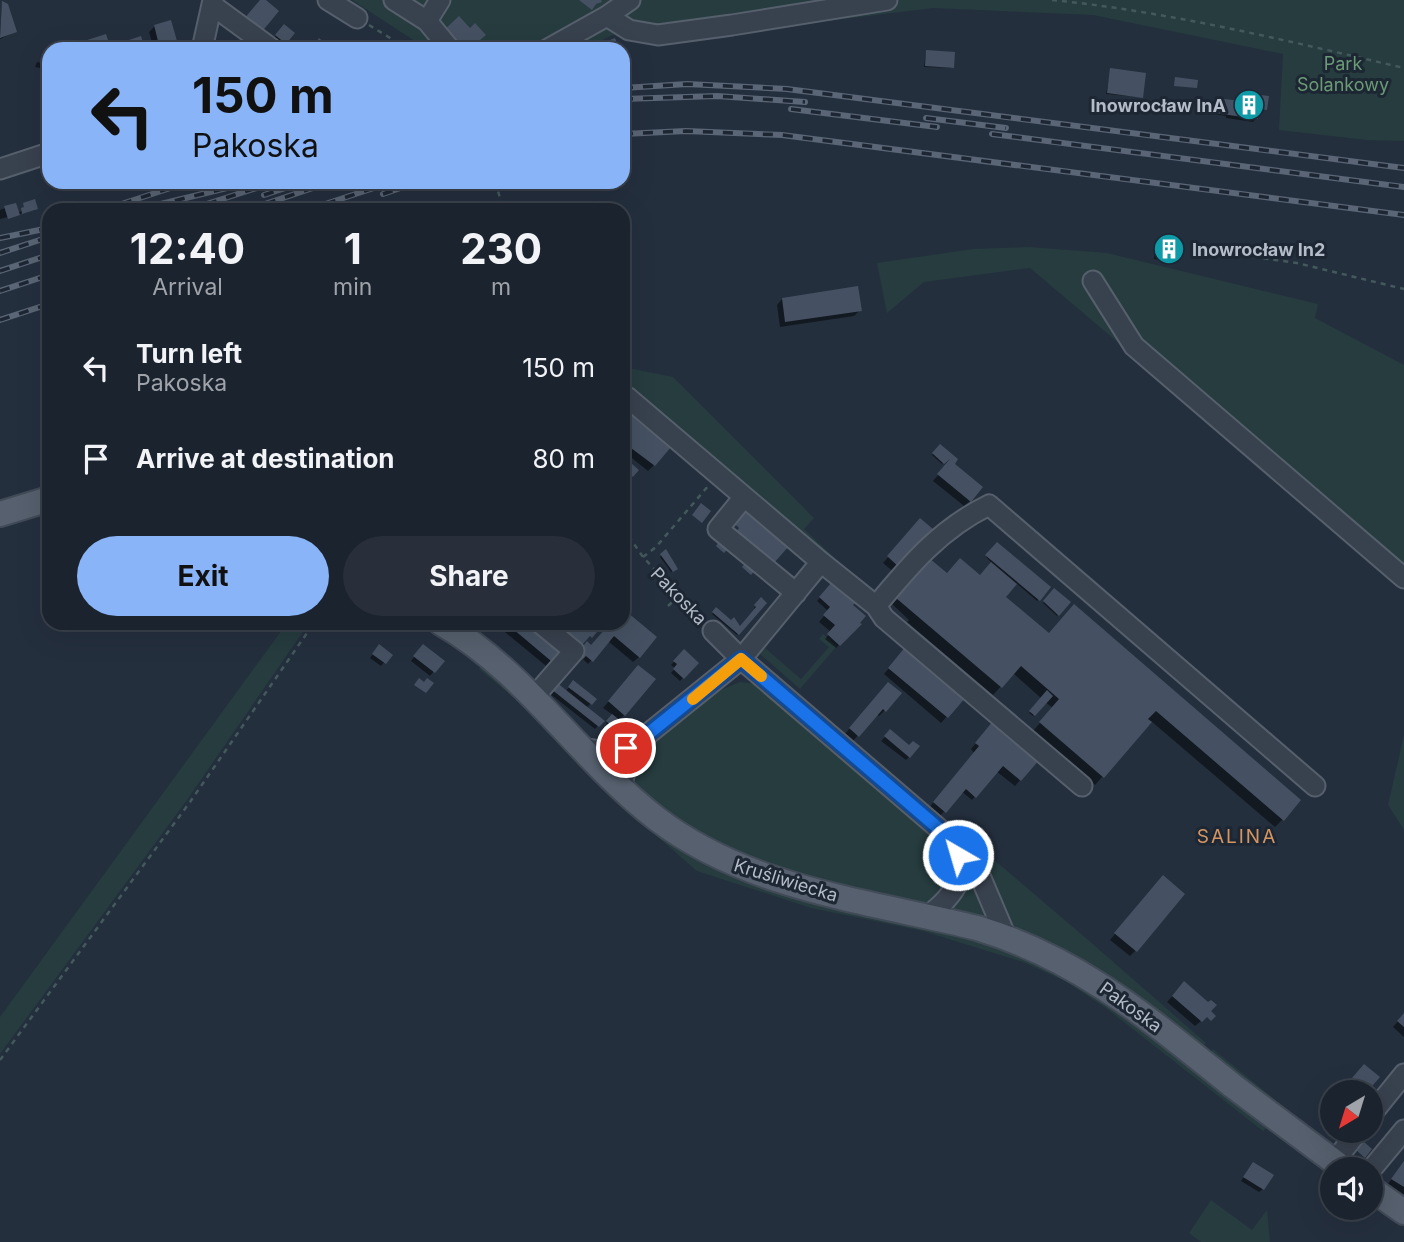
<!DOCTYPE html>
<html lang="en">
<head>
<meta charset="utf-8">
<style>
	:root { --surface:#1b232e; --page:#282f3a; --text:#f1f3f6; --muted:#a0a4aa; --line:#39404a; --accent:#8ab4f8 }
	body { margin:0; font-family:Inter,sans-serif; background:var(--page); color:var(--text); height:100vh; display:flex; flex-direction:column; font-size:26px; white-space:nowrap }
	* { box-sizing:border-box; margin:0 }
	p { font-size:23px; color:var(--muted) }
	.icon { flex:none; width:38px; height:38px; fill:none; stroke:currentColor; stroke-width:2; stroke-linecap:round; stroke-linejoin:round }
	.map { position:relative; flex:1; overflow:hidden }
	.details { position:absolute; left:42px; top:203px; width:588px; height:427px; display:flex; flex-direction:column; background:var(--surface); border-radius:21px; box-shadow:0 7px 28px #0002,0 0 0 2px var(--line) }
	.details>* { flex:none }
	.banner { position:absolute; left:42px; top:42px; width:588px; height:147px; border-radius:21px; box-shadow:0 7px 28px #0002,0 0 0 2px var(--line); background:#8ab4f8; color:#111; overflow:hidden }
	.needle { width:46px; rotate:218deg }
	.tools { position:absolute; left:1320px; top:1080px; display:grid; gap:14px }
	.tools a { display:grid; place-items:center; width:63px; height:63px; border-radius:50%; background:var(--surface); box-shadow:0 7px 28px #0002,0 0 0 2px var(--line); font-size:35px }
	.pin { position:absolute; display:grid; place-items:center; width:60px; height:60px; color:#fff; margin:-30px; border:4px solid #fff; border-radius:50%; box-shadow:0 2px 7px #0007 }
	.me { position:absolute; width:77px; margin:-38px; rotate:322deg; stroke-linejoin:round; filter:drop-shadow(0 0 5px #0008) }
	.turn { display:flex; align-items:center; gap:24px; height:147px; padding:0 35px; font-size:32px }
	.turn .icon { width:91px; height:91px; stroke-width:2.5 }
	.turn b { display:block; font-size:49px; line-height:60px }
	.eta { display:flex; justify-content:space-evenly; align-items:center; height:119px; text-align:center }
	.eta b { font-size:42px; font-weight:700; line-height:49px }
	.cta { display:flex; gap:14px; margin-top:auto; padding:14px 35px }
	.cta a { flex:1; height:80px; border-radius:42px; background:var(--accent); color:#111; font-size:28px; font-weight:700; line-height:80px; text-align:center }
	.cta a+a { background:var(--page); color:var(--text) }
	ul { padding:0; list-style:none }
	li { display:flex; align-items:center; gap:21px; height:91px; padding:0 35px }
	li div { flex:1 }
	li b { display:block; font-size:26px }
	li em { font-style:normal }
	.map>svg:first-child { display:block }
	.green { fill:#263c3f }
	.shadow { fill:#0007 }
	.building { fill:#455162 }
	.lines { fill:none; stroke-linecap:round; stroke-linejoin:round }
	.minor-casing { stroke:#565f6c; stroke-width:23 }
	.major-casing { stroke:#414a57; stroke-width:28 }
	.path { stroke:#44595c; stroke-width:2.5; stroke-dasharray:5 5; stroke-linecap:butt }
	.minor { stroke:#38414e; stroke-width:19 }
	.major { stroke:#56606e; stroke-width:24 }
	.rail-casing { stroke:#5a6575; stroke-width:6 }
	.rail { stroke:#1d2633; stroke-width:3.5; stroke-dasharray:10; stroke-linecap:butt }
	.route-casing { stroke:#114b97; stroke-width:18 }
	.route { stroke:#1a73e8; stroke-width:12 }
	.slow { stroke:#f59e0b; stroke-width:12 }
	.labels { text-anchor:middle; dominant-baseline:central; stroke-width:6; stroke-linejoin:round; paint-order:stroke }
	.park-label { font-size:18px; fill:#6b9a76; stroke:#1d2633 }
	.poi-label { font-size:18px; font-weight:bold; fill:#b4bcc9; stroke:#1d2633; text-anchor:end }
	.street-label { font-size:18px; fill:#b4bcc9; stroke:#1d2633 }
	.neighbourhood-label { font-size:19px; letter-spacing:2px; fill:#d59563; stroke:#1d2633 }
</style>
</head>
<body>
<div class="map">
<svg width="1404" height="1242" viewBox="0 0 1404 1242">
	<rect width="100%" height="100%" fill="#242f3e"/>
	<path class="green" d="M352 0H1404V141L1367 140 1279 130 1283 54 1093 15 933 8 705 36 660 39 615 34 584 49H427Z
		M1029 247 1107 253 1318 304 1315 318 1404 365V588L1230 437 1030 268 924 282 887 313 877 263 973 249Z
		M623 367 673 377 814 518 804 529 840 563 836 568 623 395Z
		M287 623H309L187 800 0 1054V1017Z
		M823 634 837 646 800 689 760 654 765 648 801 679 829 647 819 639Z
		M484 663 661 835 699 860 754 886 812 903 975 938 1026 956 1111 1001 1301 1149 1300 1153 1267 1127 1263 1131 1106 1008 1065 981 1023 962 923 931 811 908 697 871 629 812 523 705 479 669Z
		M740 682 757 684 946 844 954 877 935 902C914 906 887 896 866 891 799 876 730 857 673 818 658 808 645 794 632 783L630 770 645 747 718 691Z
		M1404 735V830L1388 805Z
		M953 825 1087 939 1206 1043 1201 1048 1010 923Z
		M965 867 993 920 947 908Z
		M1213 1049 1329 1144 1210 1055Z
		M1211 1200 1252 1230 1267 1210 1270 1242H1201L1189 1233Z"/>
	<path class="shadow" d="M2 3 6 5 15 32 0 39Z
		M155 26 177 47 175 49H154L149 32Z
		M284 26 293 33 281 47 273 39Z
		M130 41 143 48 128 49 126 45Z
		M926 52 952 68 924 67Z
		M49 55V78L43 60Z
		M37 62 42 63 40 68 35 67Z
		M1111 70 1141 97 1106 94Z
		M1243 95 1265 109 1262 113 1257 112 1256 118 1253 122 1226 118V116L1214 114 1217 100 1239 103Z
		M24 204 35 210 0 219V210L5 208 18 213 24 209Z
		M1161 242 1176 256 1171 262 1154 259 1155 248Z
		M782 299 860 310 854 316 780 327 777 305Z
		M623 408 654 465 648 471 623 451Z
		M940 446 956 459 952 464 970 501 964 506 933 481 950 461 947 458 942 464 932 455Z
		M623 458 637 470 629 479 623 474Z
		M920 521 895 573 883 563Z
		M997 544 1049 587 1037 601 1016 583 1004 597 1046 632 1299 800 1282 820 1275 827 1151 721 1095 785 1033 731 1053 708 1045 702 1033 716 1029 713 1042 699 1013 673 993 695 907 622 909 620 892 604 924 566 947 575 980 577 992 563 986 557Z
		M665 552 675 569 671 572 660 557Z
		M832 584 842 642 836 648 825 639 831 632 819 622 828 611 817 601Z
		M1054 590 1068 602 1057 616 1043 603Z
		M760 601 764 603 737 635 712 614 716 610 740 629 756 610 754 608Z
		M623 618 639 657 633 662 608 641 588 664 582 658 579 661 575 658 609 634 618 623H623Z
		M494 623H524L563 656 551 670Z
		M376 650 390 655 381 666 370 658Z
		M419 650 442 661 430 676 411 661Z
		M684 651 697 663 680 681 671 673 675 668 671 665Z
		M901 654 964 697 941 723 884 674Z
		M633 673 624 715 612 728 606 723 613 715 603 708Z
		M556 685 565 692 570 686 595 699 586 708 602 721 595 729 549 693Z
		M883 690 885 710 879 716 877 714 852 742 844 735Z
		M988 729 1020 780 1015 786 996 771 972 800 961 791 939 817 928 809 974 753 971 749Z
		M890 732 909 757 906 760 881 741Z
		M1157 883 1135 951 1130 956 1110 940Z
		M1179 989 1201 1021 1195 1026 1167 1002Z
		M1404 1014V1037L1393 1027Z
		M1332 1103V1123L1322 1115Z
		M1404 1163V1196L1387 1185Z
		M1250 1167 1263 1189 1259 1192 1241 1181Z"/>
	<path class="building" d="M260 0H266L279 11 260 34 243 20Z
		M579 0H601L602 2 596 4 592 10Z
		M2 1 8 4 17 32 0 38Z
		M459 16 470 28 475 23 486 35 480 40 488 49H459L442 32Z
		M171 20 179 48 160 49 154 25Z
		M284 24 295 33 286 44 275 35Z
		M106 34 111 49H62V48Z
		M141 36 145 48 132 49 129 40Z
		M319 38 332 49H311Z
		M615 38 619 49H587Z
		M926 50 955 52 954 68 925 66Z
		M1110 68 1146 73 1143 98 1107 93Z
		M1175 77 1198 80 1197 88 1174 86Z
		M1242 93 1269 96 1267 110 1259 109 1258 119 1214 113 1216 98 1241 101Z
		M35 199 38 209 22 214 21 208 24 207 23 203Z
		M16 203 20 215 8 219 4 206Z
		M1161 240 1180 243 1178 257 1159 254Z
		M858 286 862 311 785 322 782 298Z
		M623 406 671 447 655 466 623 442Z
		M940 444 958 459 955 464 983 487 971 502 937 474 950 459 944 464 932 453Z
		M623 456 639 470 633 477 623 468Z
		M701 503 711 511 702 523 692 515Z
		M749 511 789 546 773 564 736 532 739 528 735 524 745 512Z
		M920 518 934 530 901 569 887 556Z
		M722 538 731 545 724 553 716 546Z
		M997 542 1051 587 1040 601 985 555Z
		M666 549 678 569 673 572 660 554Z
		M929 558 947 573 960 558 980 575 991 562 1017 584 1006 597 1049 633 1074 604 1301 800 1284 821 1156 711 1148 719 1152 722 1104 778 1039 722 1059 699 1021 666 1002 688 896 598Z
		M748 560 757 568 751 575 742 567Z
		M832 582 856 602 853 605 866 616 860 623 862 624 840 646 827 634 835 625 823 615 830 607 819 597Z
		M1054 588 1071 602 1059 616 1043 601Z
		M761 597 767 603 739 635 712 612 716 607 731 620 734 617 740 626 756 607 754 605Z
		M627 612 657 637 640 658 614 636 593 662 586 656 583 659 577 654 587 641 591 645 605 629 609 632 617 623H623V616Z
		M506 623H526L566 656 557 666Z
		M555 623H586L597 632 592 638 590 636 582 645Z
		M379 644 393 655 386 664 372 654Z
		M423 644 445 661 435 673 413 656Z
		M906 646 966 697 948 718 888 668Z
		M684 649 699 663 684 679 673 669 677 664 673 661Z
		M638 665 656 679 625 716 608 701Z
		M419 678 424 682 427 678 434 683 426 693 414 685Z
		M573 680 597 699 592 705 568 687Z
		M556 682 605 721 599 727 551 689Z
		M888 682 902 693 886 712 883 709 859 737 849 728Z
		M1047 690 1053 696 1035 716 1029 711Z
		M612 714 621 721 614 728 606 721Z
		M993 721 1040 759 1021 781 1003 766 976 798 966 789 946 813 933 802 979 746 975 743Z
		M890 729 909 745 913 741 920 746 910 758 884 736Z
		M1163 875 1185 894 1137 952 1114 933Z
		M1184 981 1208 1002 1211 1000 1217 1005 1211 1011 1216 1016 1211 1021 1207 1017 1202 1022 1172 996Z
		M1404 1013V1027L1397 1021Z
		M1364 1064 1380 1077 1367 1092H1340Z
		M1362 1140 1372 1149 1365 1158 1355 1149Z
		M1404 1161V1187L1391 1179Z
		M1253 1162 1274 1175 1264 1190 1243 1177Z"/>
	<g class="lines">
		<g class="minor-casing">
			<path id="minor" d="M328 0 357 18
				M394 0 427 21 450 49
				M212 5 272 49
				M607 16 629 30 658 35 732 25 887 0
				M427 21 440 0
				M202 49 213 0
				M548 49 607 16 630 0
				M0 169 49 153
				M1093 281 1134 346 1404 578
				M744 497 718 529 796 593
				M821 562 876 606C910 565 940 529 989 505L1315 786
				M876 606 884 618 1082 786
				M713 631 741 659 972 857 1006 937
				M534 697 574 651 540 623
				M582 748C603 753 619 751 638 742L741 659 821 562 627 397
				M621 788 628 760 638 742
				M928 916C952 897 975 872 950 841
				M1370 1116 1404 1074
				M1334 1162 1359 1130
				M1370 1171 1404 1130"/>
		</g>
		<g class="major-casing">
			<path id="major" d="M0 514 49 499
				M441 623C527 672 579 759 657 819 749 889 868 901 977 928 1081 959 1150 1020 1233 1086 1270 1114 1307 1141 1344 1169
				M1370 1188 1404 1212"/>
		</g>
		<path class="path" d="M1052 0C1171 12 1288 41 1404 68
			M369 25 408 49
			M495 182 504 210
			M1204 250 1297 263 1404 289
			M623 528 643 557 701 619
			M643 557 656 547 709 485
			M668 606 678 597
			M0 1060 190 802 314 623"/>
		<use href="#minor" class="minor"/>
		<use href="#major" class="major"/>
		<g class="rail-casing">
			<path id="rail" d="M623 88 687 84 787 89 1404 168
				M623 99 717 96 805 102
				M791 109 937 127
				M926 118 1006 128
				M623 134 686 131 782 135 1404 215
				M992 134 1404 187
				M383 194 418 182
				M264 195 304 182
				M103 210 189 182
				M136 210 231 187
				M188 210 275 182
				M247 210 331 182
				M307 210 392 182
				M0 238 49 228
				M0 253 49 237
				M0 271 49 255
				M0 291 49 275
				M0 320 49 304"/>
		</g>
		<use href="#rail" class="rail"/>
	</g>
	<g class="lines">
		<g class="route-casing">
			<path id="route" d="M626 748 638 742 741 659 945 834 958 855"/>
		</g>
		<use href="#route" class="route"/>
		<path class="slow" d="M693 699 741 659 761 676"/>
	</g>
	<defs>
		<g id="building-disc" transform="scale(1.575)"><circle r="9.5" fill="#0f9aa8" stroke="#1d2633"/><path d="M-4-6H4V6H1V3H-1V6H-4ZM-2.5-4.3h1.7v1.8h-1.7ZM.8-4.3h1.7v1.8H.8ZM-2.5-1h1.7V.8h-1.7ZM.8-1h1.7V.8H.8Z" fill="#fff"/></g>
	</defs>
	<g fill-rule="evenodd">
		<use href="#building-disc" x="1249" y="105"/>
		<use href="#building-disc" x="1169" y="249"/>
	</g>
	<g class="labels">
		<g class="park-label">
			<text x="1343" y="63">Park<tspan x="1343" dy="21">Solankowy</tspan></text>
		</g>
		<g class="poi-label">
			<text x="1226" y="105">Inowrocław InA</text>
			<text x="1192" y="249" text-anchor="start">Inowrocław In2</text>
		</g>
		<g class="street-label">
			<text transform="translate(679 596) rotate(46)">Pakoska</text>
			<text transform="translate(786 880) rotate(17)">Kruśliwiecka</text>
			<text transform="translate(1131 1007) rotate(36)">Pakoska</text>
		</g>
		<g class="neighbourhood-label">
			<text x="1237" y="836">SALINA</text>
		</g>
	</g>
</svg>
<div class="tools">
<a><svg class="needle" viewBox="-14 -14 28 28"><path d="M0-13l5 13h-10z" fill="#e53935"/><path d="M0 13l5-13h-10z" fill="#a0a4aa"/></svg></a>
<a><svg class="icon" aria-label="sound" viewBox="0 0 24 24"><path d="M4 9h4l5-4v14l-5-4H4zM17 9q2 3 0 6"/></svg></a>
</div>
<div class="pin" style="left:626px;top:748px;background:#d93025"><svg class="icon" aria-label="arrive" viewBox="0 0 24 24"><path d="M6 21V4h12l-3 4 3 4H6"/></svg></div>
<svg class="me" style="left:958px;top:855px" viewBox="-20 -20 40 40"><circle r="17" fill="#1a73e8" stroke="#fff" stroke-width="3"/><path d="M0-11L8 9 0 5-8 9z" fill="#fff"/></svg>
<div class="banner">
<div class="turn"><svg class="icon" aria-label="left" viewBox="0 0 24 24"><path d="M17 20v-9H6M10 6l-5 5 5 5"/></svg><div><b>150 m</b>Pakoska</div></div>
</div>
<section class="details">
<div class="eta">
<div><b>12:40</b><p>Arrival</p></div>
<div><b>1</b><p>min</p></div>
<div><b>230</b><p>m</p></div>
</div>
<ul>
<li><svg class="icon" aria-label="left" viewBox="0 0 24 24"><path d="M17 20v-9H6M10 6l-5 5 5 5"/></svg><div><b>Turn left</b><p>Pakoska</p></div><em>150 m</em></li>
<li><svg class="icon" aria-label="arrive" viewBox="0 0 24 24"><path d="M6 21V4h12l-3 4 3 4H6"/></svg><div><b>Arrive at destination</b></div><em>80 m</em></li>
</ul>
<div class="cta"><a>Exit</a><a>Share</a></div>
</section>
</div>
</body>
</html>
